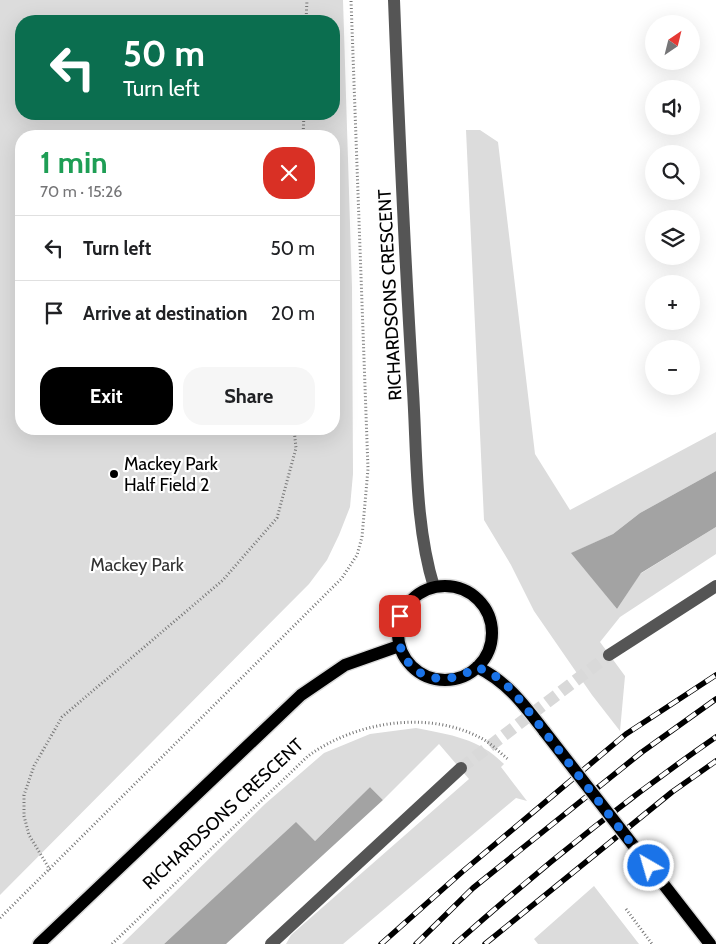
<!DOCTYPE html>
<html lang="en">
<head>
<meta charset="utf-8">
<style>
	:root { --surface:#fff; --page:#f6f6f6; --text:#202124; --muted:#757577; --line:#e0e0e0; --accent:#000 }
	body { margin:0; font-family:Cabin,sans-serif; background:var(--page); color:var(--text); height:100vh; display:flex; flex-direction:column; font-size:19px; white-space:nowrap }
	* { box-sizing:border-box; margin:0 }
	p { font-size:16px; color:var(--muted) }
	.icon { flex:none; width:28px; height:28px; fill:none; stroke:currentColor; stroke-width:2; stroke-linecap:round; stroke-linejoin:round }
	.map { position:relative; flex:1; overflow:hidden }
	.panel { position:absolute; left:15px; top:130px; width:325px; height:305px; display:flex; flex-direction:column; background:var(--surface); border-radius:20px; box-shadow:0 5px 20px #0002 }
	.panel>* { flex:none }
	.hud { position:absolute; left:15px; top:15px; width:325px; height:105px; border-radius:20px; box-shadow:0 5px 20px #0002; background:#0b6e4f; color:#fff; overflow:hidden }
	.needle { width:32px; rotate:35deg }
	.fabs { position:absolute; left:645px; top:15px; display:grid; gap:10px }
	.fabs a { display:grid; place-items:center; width:55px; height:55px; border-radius:50%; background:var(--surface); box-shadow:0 5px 20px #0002; font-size:25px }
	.pin { position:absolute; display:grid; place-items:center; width:42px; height:42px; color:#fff; margin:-21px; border-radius:10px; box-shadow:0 2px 8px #0006 }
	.me { position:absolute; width:55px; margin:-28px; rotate:322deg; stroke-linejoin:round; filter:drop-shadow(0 0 4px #0008) }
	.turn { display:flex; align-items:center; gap:18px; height:105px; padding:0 25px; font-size:22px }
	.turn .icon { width:65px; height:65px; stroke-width:2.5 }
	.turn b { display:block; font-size:35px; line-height:42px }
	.round { display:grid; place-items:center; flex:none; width:52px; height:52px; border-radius:20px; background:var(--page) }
	.headline { display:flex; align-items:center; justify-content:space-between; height:85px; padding:0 25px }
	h1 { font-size:30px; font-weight:700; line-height:38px; color:#1e9e55 }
	.action { display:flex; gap:10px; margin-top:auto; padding:10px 25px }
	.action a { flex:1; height:58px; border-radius:20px; background:var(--accent); color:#fff; font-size:20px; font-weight:700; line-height:58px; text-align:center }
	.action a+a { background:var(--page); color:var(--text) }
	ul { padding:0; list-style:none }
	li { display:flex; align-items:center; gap:15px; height:65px; padding:0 25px; border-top:1px solid var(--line) }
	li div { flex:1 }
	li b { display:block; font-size:19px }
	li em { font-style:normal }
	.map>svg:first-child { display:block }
	.green { fill:#dcdcdc; fill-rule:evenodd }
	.water { fill:#a3a3a3 }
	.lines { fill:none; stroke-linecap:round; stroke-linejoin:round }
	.minor-tunnel { stroke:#d9d9d9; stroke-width:12; stroke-dasharray:12 6; stroke-linecap:butt }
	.major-casing { stroke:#dbdbdb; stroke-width:15 }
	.path { stroke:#777; stroke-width:3; stroke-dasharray:1 2.5; stroke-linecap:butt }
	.minor { stroke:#555; stroke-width:12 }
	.major { stroke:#000; stroke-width:12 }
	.rail-casing { stroke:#000; stroke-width:5.5 }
	.rail { stroke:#fff; stroke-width:4; stroke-dasharray:11; stroke-linecap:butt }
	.major-bridge-casing { stroke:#dbdbdb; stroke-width:15; stroke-linecap:butt }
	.major-bridge { stroke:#000; stroke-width:12 }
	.route { stroke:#1a73e8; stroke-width:9; stroke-dasharray:0 16.2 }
	.poi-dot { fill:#000; stroke:#fff; stroke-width:2 }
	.labels { text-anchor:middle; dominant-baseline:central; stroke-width:4.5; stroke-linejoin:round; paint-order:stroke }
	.street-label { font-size:18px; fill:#000; stroke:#fff }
	.poi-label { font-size:18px; fill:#000; stroke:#fff; text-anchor:start }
	.park-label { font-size:18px; fill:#333; stroke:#fff }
</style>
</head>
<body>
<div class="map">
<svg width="716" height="944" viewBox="0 0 716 944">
	<rect width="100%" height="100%" fill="#fff"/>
	<path class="green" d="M0 0H343L352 288 353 474 350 507 339 535 327 560 309 584 0 895ZM21 21H334V114H21ZM21 136H334V429H21Z
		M466 130H480L498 142 535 454 570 510 716 432V471L640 513 613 534 572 553 617 609 640 574 716 527V554L620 617 600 642 625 676 620 731 592 695 534 611 511 565 484 520Z
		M416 728C451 735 478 738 504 764L501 767 527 801 516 798 343 944H286L291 935 469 779 439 744 383 800 370 787 315 841 296 823 164 944H122L265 804 324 753 370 734Z
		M594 886 639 944H538L534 939Z"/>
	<path class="water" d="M716 471V527L641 573 617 609 571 553 613 534 640 513Z
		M370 787 383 800 226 944H164L296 822 315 841Z"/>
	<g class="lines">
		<path class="minor-tunnel" d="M461 768 609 655"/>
		<g class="major-casing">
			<path id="major" d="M398 633a47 47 0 1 1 94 0a47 47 0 1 1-94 0Z
				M477 667C508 682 525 706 545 732
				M661 881 710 944
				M39 944 301 695 345 665 399 646"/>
		</g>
		<path class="path" d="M306 21 307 0
			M303 136 304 114
			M50 870 29 835 24 816V795L34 766 62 717 223 580 277 518 296 448 294 429
			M626 909 652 944
			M0 918 342 578 357 555 362 537 368 469 351 0
			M112 944 308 756C355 722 426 710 479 737 490 742 500 753 509 760"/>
		<path class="minor" d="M394 0C399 130 405 260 413 391 417 455 415 525 434 587
			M609 655 716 586
			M271 944 461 768"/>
		<use href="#major" class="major"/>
		<g class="rail-casing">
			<path id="rail" d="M381 944 462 872 626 734 716 675
				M416 944 473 888 642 752 716 699
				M455 944C538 870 625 800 716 737
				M485 944 672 792 716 761"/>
		</g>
		<use href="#rail" class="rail"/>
		<g class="major-bridge-casing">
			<path id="major-bridge" d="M545 732 661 881"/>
		</g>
		<use href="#major-bridge" class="major-bridge"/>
	</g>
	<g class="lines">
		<path class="route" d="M400 616C389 667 434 696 477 667L494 675 512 690 649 866"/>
	</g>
	<circle class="poi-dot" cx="114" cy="474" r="5"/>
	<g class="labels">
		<g class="street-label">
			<text transform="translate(390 295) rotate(-93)">RICHARDSONS CRESCENT</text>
			<text transform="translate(223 814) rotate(-43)">RICHARDSONS CRESCENT</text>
		</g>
		<g class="poi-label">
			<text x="124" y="464">Mackey Park<tspan x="124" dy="21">Half Field 2</tspan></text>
		</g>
		<g class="park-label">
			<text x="137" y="565">Mackey Park</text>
		</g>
	</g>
</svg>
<div class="fabs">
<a><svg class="needle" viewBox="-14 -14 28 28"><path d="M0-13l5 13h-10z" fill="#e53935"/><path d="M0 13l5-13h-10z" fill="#757577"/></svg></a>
<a><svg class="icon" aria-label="sound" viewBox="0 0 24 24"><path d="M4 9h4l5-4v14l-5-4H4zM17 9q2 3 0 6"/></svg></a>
<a><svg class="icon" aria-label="search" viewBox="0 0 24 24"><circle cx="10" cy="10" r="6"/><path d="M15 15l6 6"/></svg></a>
<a><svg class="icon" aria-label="layers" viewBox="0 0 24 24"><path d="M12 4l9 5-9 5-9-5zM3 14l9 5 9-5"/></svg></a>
<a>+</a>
<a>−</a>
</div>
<div class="pin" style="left:400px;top:616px;background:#d93025"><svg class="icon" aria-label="arrive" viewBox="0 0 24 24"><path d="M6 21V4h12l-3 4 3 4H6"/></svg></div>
<svg class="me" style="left:649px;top:866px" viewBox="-20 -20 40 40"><circle r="17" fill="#1a73e8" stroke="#fff" stroke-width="3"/><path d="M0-11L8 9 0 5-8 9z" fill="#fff"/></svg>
<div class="hud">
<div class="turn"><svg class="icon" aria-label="left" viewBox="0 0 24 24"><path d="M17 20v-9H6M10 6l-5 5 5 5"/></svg><div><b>50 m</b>Turn left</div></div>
</div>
<section class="panel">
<div class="headline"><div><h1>1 min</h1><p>70 m · 15:26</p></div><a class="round" style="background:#d93025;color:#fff"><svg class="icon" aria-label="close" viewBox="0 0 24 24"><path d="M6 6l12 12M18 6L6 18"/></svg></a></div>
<ul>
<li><svg class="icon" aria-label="left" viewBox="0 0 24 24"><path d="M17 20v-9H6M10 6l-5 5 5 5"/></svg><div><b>Turn left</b></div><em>50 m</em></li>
<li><svg class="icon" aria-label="arrive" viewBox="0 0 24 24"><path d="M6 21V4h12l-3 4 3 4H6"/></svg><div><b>Arrive at destination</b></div><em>20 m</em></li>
</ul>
<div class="action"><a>Exit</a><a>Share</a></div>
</section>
</div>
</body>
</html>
